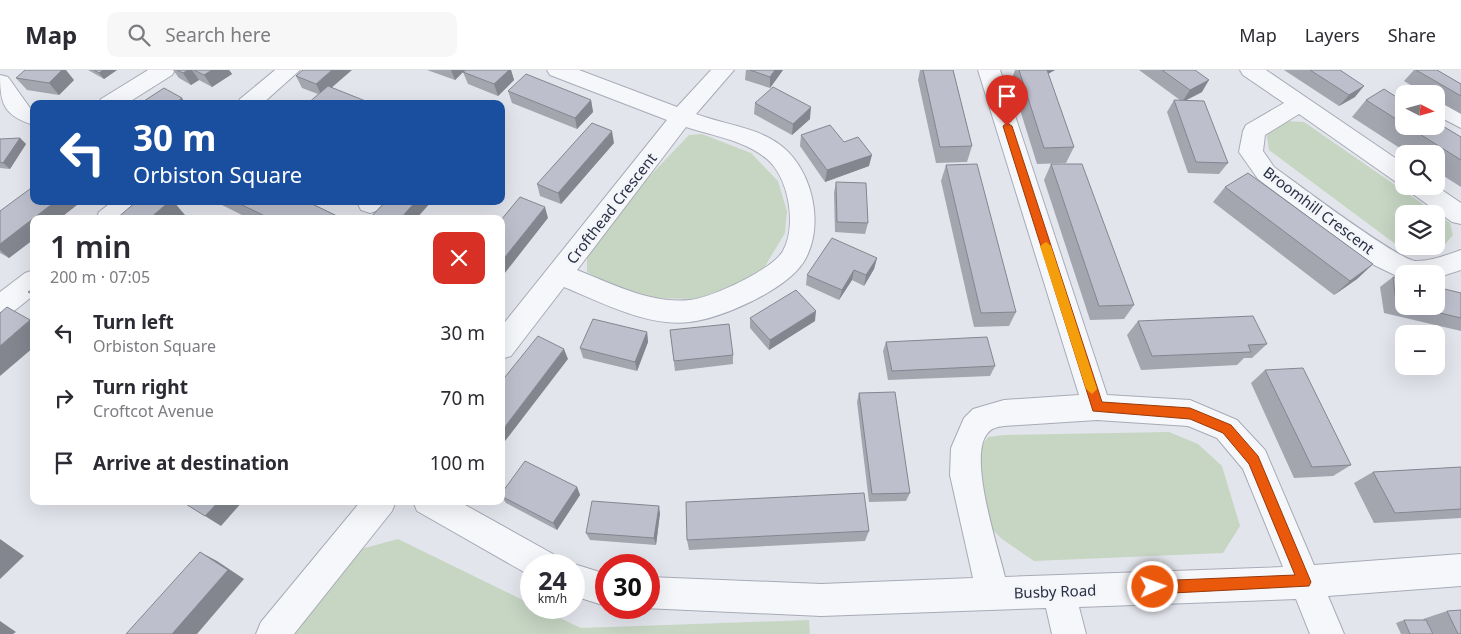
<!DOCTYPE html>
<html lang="en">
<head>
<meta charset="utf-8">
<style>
	:root { --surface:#fff; --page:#f7f7f7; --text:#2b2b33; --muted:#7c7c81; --line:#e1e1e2 }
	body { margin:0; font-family:"Noto Sans",sans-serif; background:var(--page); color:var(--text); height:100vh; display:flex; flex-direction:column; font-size:19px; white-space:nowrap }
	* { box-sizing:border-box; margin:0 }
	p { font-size:16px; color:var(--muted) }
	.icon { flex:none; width:28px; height:28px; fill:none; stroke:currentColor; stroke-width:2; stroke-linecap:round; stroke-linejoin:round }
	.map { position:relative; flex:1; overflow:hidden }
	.details { position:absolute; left:30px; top:145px; width:475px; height:290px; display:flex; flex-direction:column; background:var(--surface); border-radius:10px; box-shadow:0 5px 20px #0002 }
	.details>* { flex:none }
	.guide { position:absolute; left:30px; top:30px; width:475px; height:105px; border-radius:10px; box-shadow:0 5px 20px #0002; background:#1a4fa0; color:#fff; overflow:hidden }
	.needle { width:32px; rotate:96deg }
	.fabs { position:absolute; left:1395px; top:15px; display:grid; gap:10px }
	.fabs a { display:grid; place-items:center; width:50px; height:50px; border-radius:10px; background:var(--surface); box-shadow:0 5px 20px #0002; font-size:25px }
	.speed { position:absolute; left:520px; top:484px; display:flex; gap:10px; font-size:25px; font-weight:700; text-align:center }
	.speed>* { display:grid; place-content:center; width:65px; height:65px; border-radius:50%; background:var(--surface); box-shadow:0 5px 20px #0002; line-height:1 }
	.speed small { font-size:12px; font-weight:400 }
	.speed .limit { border:8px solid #d22; background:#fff; color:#111 }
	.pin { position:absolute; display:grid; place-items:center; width:42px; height:42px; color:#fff; margin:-51px -21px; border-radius:50% 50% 50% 0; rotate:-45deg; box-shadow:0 0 5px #0007 }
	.pin .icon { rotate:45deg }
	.me { position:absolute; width:55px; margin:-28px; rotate:88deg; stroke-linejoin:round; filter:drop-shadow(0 0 4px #0008) }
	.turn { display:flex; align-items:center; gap:18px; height:105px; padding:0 20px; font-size:22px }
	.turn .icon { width:65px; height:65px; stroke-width:2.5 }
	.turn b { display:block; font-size:35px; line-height:42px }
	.round { display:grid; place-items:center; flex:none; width:52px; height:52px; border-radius:10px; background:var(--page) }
	.summary { display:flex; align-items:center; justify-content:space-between; height:85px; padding:0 20px }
	h1 { font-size:30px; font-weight:600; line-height:38px }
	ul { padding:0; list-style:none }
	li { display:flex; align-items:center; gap:15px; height:65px; padding:0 20px }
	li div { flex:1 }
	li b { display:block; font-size:19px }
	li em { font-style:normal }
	header { display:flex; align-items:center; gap:30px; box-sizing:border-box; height:70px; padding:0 25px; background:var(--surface); border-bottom:1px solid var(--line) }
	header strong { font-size:24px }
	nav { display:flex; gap:28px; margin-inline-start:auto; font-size:18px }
	.search { width:350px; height:45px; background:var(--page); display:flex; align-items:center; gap:12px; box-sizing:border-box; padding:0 18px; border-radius:10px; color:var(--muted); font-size:19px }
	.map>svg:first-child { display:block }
	.green { fill:#c6d6c3 }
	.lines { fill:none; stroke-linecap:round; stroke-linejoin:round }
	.minor-casing { stroke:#a7abb7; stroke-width:2 }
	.minor { fill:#f6f7fa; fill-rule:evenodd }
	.wall { fill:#a3a5af }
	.shaded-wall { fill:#84868f }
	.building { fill:#bdc0cc; stroke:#84868f }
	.route { fill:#ea580c; stroke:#983908 }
	.slow { fill:#f59e0b }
	.labels { text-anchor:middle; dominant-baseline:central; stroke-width:5; stroke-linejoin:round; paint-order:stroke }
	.street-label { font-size:15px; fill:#293045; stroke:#f3f5f9 }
</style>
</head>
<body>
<header>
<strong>Map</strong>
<div class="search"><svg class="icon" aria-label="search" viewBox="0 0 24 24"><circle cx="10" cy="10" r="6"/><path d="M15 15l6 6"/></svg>Search here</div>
<nav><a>Map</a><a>Layers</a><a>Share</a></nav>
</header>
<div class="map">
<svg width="1461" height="564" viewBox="0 0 1461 564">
	<rect width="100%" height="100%" fill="#e3e5ec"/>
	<path class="green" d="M1286 51 1304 52 1450 153 1453 165 1443 177 1433 176H1436V144H1404V174L1394 173 1269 80 1266 61Z
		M702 64 751 83 778 111 787 141 785 163 764 198 728 218 696 229 648 228 615 217 587 202V185L646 110 689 65Z
		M1169 362 1198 374 1222 396 1240 456 1223 483 1034 491 1002 469 978 446 971 393 988 367 1004 365Z
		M398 469 531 534V538H539L581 558 809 550 810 564H295L361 479Z"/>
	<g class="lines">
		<g class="minor-casing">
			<path id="minor" d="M148 0H175L172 5 126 34H98L101 29Z
				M275 0H300L262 34H237L240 29Z
				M547 0H579L677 37 711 0H734L696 44C725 55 760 57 784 78 814 104 825 159 803 193 784 221 722 248 690 252 647 257 603 233 564 217L511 286 501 289V257L667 50 550 5ZM686 57C713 66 744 70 767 89 789 108 797 155 783 181 772 200 711 228 690 230 650 234 613 214 577 200Z
				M978 0H1000L1107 325 1190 330 1237 350 1265 380 1314 495 1461 484V516L1328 526 1344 564H1310L1296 529 1079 537 1086 564H1052L1046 538 821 546 644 538H649V507L821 514 973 508 950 405 951 378 964 348 973 339 1004 330 1079 325ZM1097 350 1188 356 1217 368 1243 399 1283 497 1005 507C998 477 968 388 987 364 991 358 997 357 1004 356Z
				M1240 0H1266L1404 94V115L1396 112 1299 44 1265 65 1263 81 1274 97C1295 112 1399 191 1416 191 1431 191 1447 185 1461 180V200L1436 208V204H1404L1403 209 1374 195 1258 109 1239 82 1243 61 1246 55 1284 33 1243 5Z
				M0 5 8 7 30 38 34 39V55C4 46 0 34 0 5Z
				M1414 15 1425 19 1428 24H1404L1406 17Z
				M1436 28 1461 40V58L1436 45Z
				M1406 116H1436L1461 133V154L1452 152 1410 122Z
				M113 131H141L125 149H96L99 142Z
				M359 131H384L379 140 370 143 361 140 358 134Z
				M34 200V225L9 245 0 248V222L25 203Z
				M361 431H396L392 441 294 564H256L261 552Z
				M413 431H458L553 484 558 495H531V506L417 441Z
				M574 494 606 504V536L574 526V495H571Z"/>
		</g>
		<use href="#minor" class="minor"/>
	</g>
	<path class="wall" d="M88 0H117L104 9Z
		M173 0H229L232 4 212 17 199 10 191 15 179 8Z
		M427 0H465L455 10Z
		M466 0H511L514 10 498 26 468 14 463 2Z
		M746 0H783L770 18 745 10Z
		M920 0H953L972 76 967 92 936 93 918 10Z
		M1015 0H1055L1048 4 1074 77 1066 93 1037 94 1011 11Z
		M1139 0H1195L1202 22 1185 31 1228 93 1219 104 1188 103 1167 42 1174 30H1180Z
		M1284 0H1340L1355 27 1339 36Z
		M1414 0H1437L1461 14V44L1436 30V24H1426L1404 11Z
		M296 6 332 18 318 24 302 18Z
		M16 8 74 10 59 25 27 20Z
		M508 21 591 30 593 42 577 59 512 33Z
		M1366 30 1404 32V56H1436L1461 67V117L1436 101V84H1409L1352 47Z
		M755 33 810 49 792 65 754 44Z
		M801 65 844 72 869 96 825 112 800 76Z
		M20 68 26 74 10 99 0 98V70Z
		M614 73 561 134 540 126 537 114Z
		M1051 94 1134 235 1124 249 1090 250 1044 110Z
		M946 95 1016 242 1009 256 974 257 941 111Z
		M836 112 868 153 865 164 835 162 834 123Z
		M1225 117 1373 194 1357 209 1334 225 1213 132Z
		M34 131H82L59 149H34V169L9 188 0 183V141Z
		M216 131H306L337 146 339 149H250L218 133Z
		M877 188 874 199 864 216 852 210 839 230 806 215 807 205Z
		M1393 207 1404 209V236H1436L1461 223V261L1384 243 1380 217Z
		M750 248 815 251 769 280 750 258Z
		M1138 251 1267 274 1252 288H1244L1237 295 1141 300 1127 265Z
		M670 260 733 285V294L675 301Z
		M647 262 648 272 637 301 583 288 580 278Z
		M886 272 995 296 990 306 888 310 883 281Z
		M1265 300 1351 395 1333 406 1294 408 1251 313Z
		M859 323 910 423 906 431 869 432 857 332Z
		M1461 397V448L1374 453 1354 413 1373 402Z
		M577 417 580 425 557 460 506 433 501 426V424Z
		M660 443 656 475 590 470 586 463Z
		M869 461 865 471 689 480 687 470Z
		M1447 541 1461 564H1401L1396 553 1404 550H1424L1423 549Z"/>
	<path class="shaded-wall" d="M62 0H66L74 10 59 25 49 13Z
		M103 0H117L104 9 99 3Z
		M188 0H192L199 10 191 15 183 3Z
		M212 0H229L232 4 212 17 204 5Z
		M332 0H352L322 26 316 14Z
		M451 0H465L455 10Z
		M509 0H511L514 10 498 26 494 14Z
		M775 0H783L770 18V7Z
		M1045 0H1055L1042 7Z
		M1209 10 1202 22 1182 32 1190 20Z
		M1364 16 1355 27 1339 36 1349 25Z
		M182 28 186 34H174Z
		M591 30 593 42 577 59 575 48Z
		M811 37 810 49 792 65 793 54Z
		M612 61 614 73 561 134 558 123Z
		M20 68 26 74 10 99 3 93Z
		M872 85 869 96 825 112 827 100Z
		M56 131H82L59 149H34V169L9 188 0 180V174Z
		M170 131H173L185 145 181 149H149Z
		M416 131H432L416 149H400Z
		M545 137 548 148 501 208V192Z
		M877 188 874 199 864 216 866 205Z
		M1373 194 1357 209 1334 225 1350 211Z
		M854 200 852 210 839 230 842 220Z
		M816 241 815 251 769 280 770 270Z
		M30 250 34 253V277L0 306V276Z
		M647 262 648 272 637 301 635 292Z
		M564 279 568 289 502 375 501 373V362Z
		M577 417 580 425 557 460 553 453Z
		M219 431H243L221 456 205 446Z
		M659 436 660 443 656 475 654 468Z
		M0 469 24 486 0 509Z
		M200 482 217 491 244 509 197 564H172Z
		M0 551 16 562 13 564H0Z"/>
	<path class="building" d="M25 0H62L49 13 16 8Z
		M94 0H103L99 3Z
		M177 0H188L183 3Z
		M194 0H212L204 5Z
		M303 0H332L316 14 296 6Z
		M466 0H509L494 14 463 2Z
		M750 0H775L770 7Z
		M923 0H953L972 76 940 77Z
		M1019 0H1047L1074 77 1044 78Z
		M1162 0H1195L1209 10 1190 20Z
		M1310 0H1340L1364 16 1349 25Z
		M1416 0H1437L1461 14V26Z
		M526 4 591 30 575 48 508 21Z
		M328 16 373 34H307Z
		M773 17 811 37 793 54 755 33Z
		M164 18 182 28 174 34H149L144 31Z
		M1384 19 1404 32V54L1366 30Z
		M1174 30 1204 31 1228 93 1196 92Z
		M1436 52 1461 67V90L1407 56H1436Z
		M592 53 612 61 558 123 537 114Z
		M830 55 844 72 858 67 872 85 827 100 801 65Z
		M20 68 3 93 0 92V69Z
		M977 94 1016 242 981 243 946 95Z
		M1051 94H1082L1134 235 1099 236Z
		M1248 103 1373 194 1350 211 1225 117Z
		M836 112 866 113 868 153 837 152Z
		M34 116V131H56L0 174V141Z
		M520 127 545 137 501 192V150Z
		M137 131H170L149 149H116Z
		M234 131H306L337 146 334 149H271Z
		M386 131H416L400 149H369Z
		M832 168 877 188 866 205 854 200 842 220 807 205Z
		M1393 207 1404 209V235L1396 233Z
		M1436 217 1461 223V248L1411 236H1436Z
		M34 218V225L28 222Z
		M796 220 816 241 770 270 750 248Z
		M7 237 30 250 0 276V243Z
		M1253 246 1267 274 1248 275 1251 282 1152 286 1138 251Z
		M593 249 647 262 635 292 580 278Z
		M729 254 733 285 674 291 670 260Z
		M538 266 564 279 501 362V312Z
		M987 267 995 296 892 301 886 272Z
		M1303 298 1351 395 1312 397 1265 300Z
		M895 322 910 423 872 424 859 323Z
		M525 391 577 417 553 453 501 426V424Z
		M1461 397V439L1395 443 1373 402Z
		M864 423 869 461 687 470 686 432Z
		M181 431H219L205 446Z
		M592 431 659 436 654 468 586 463Z
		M200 482 228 500 172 564H126Z
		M1461 540V564H1458L1447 541Z
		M1404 550H1426L1433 564H1410Z"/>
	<path class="route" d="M1007 53 1012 56 1102 332 1190 338 1231 355 1258 386 1311 512 1309 516 1153 524 1149 522 1147 517 1149 513 1153 511 1295 505 1249 394 1223 363 1190 349 1093 341 1003 56Z"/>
	<path class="slow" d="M1046 172 1051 176 1097 319 1092 324 1086 319 1040 176Z"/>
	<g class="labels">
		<g class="street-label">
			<text transform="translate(611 138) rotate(-52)">Crofthead Crescent</text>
			<text transform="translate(1319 140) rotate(37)">Broomhill Crescent</text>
			<text transform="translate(1055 521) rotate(-2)">Busby Road</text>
		</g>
	</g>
</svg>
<div class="fabs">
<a><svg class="needle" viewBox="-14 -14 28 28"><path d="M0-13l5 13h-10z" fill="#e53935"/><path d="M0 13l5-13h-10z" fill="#7c7c81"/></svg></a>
<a><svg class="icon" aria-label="search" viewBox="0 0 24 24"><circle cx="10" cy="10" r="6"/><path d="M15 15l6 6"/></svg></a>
<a><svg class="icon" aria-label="layers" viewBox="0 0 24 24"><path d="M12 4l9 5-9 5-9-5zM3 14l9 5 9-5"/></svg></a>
<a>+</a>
<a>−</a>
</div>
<div class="speed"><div>24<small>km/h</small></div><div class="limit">30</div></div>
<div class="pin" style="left:1007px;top:56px;background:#d93025"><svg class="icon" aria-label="arrive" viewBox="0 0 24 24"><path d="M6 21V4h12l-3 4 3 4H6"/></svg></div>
<svg class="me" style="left:1153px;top:517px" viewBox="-20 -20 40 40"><circle r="17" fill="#ea580c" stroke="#fff" stroke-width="3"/><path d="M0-11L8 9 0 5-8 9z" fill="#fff"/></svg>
<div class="guide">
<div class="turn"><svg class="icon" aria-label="left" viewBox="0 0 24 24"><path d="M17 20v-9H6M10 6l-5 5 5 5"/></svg><div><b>30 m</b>Orbiston Square</div></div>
</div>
<section class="details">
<div class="summary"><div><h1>1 min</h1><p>200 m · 07:05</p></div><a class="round" style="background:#d93025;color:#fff"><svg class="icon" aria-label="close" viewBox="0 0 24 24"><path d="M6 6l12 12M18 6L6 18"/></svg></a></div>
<ul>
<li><svg class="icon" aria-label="left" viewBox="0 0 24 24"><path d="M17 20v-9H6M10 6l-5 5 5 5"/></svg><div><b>Turn left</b><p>Orbiston Square</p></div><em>30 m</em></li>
<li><svg class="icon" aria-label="right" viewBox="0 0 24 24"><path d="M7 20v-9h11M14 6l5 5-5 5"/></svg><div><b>Turn right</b><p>Croftcot Avenue</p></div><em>70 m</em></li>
<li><svg class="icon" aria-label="arrive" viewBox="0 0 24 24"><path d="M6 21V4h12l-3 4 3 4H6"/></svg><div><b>Arrive at destination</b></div><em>100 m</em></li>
</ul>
</section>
</div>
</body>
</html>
